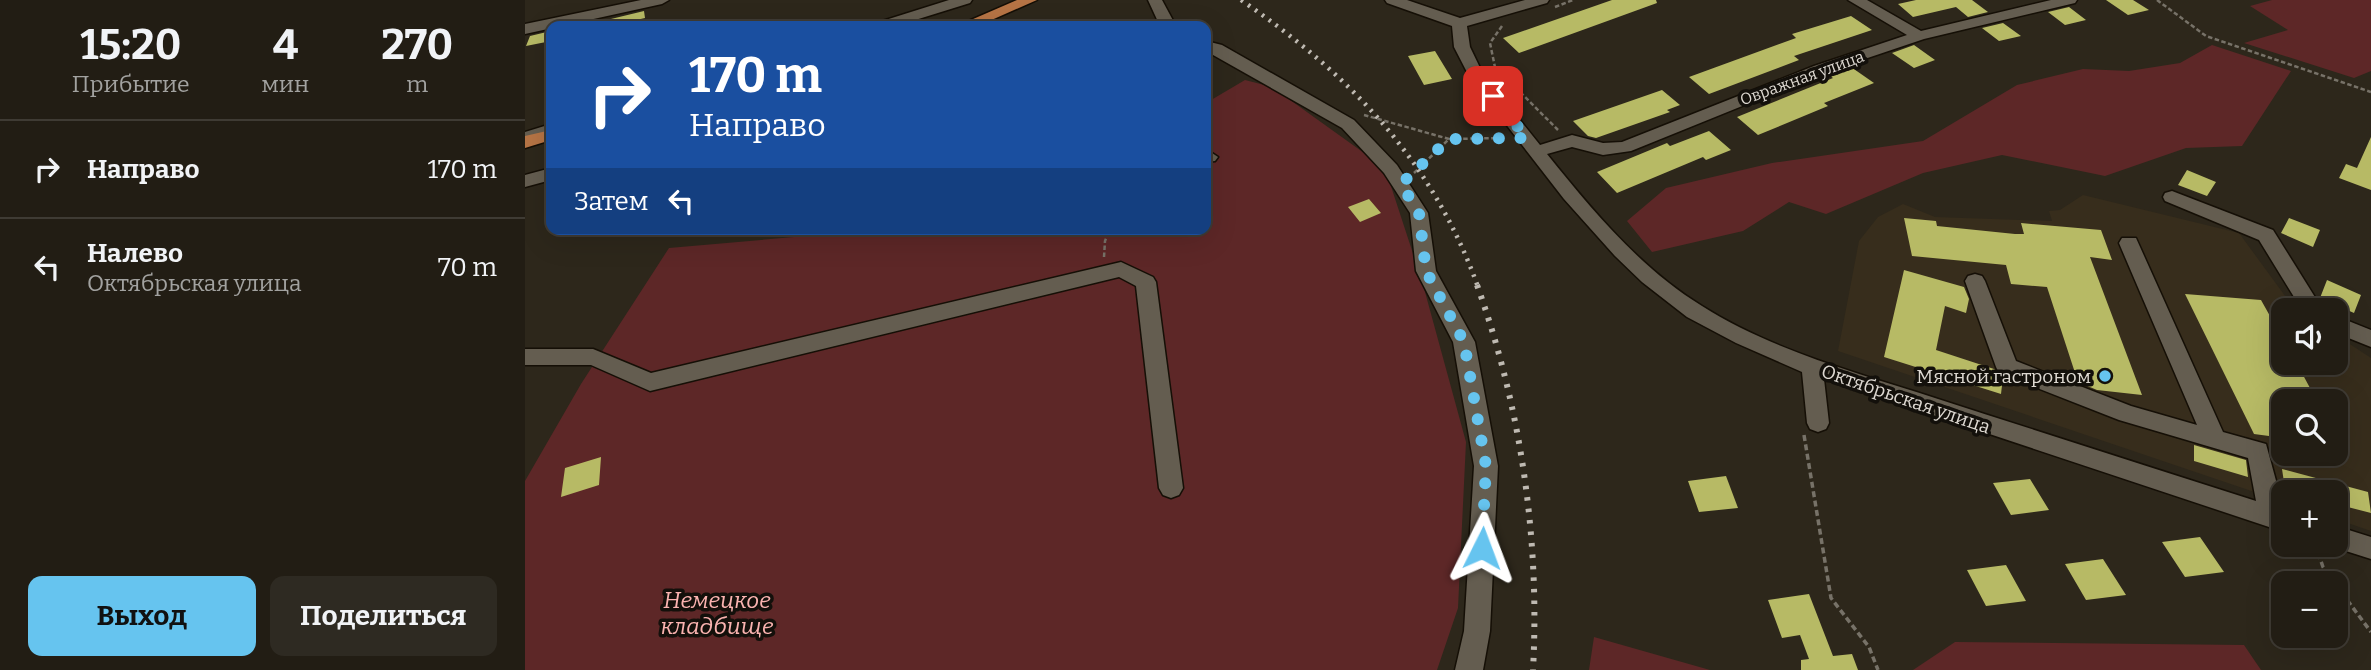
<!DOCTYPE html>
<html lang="ru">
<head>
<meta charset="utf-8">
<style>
	:root { --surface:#221d14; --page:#2e2a22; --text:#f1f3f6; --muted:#a2a2a0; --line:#3f3b34; --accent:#66c4ef }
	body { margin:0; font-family:Bitter,serif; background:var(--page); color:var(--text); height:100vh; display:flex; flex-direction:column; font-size:26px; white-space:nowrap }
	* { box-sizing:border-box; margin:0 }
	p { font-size:23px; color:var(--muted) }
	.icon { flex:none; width:38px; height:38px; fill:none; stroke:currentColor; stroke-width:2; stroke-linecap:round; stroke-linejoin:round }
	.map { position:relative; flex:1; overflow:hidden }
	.side { display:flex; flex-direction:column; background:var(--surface); width:525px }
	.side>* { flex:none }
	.hud { position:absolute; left:21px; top:21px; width:665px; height:214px; border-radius:14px; box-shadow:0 7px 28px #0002,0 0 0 2px var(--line); background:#1a4fa0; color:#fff; overflow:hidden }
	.fabs { position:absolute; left:1746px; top:298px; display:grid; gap:14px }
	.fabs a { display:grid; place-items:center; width:77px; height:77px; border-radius:14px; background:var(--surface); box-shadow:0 7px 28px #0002,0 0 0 2px var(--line); font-size:35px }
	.pin { position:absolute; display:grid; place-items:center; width:60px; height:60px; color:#fff; margin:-30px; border-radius:14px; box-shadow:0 4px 10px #0006 }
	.me { position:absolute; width:77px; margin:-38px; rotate:3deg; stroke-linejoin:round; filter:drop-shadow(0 0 5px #0008) }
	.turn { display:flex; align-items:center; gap:24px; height:147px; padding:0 28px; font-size:32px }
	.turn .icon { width:91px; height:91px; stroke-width:2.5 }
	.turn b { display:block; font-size:49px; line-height:60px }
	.then { display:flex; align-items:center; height:66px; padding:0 28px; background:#0003; gap:14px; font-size:26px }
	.eta { display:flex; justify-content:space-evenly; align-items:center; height:119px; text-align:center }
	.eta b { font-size:42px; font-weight:700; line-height:49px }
	.button { display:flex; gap:14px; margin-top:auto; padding:14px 28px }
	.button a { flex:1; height:80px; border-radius:14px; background:var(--accent); color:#111; font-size:28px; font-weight:700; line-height:80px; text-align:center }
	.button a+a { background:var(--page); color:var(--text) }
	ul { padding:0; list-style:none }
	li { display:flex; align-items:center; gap:21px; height:98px; padding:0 28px; border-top:2px solid var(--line) }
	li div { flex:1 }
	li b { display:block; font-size:26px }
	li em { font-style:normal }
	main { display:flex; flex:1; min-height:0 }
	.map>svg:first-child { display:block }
	.built { fill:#372d1c; fill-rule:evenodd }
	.green { fill:#5d2727 }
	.building { fill:#b7ba65 }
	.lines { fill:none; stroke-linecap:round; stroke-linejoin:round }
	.minor-casing { stroke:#150f06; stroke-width:3 }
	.major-casing { stroke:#150f06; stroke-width:3 }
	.path-far1 { stroke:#777268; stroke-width:2.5; stroke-dasharray:4.5 2.5; stroke-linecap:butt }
	.path { stroke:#777268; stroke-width:3.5; stroke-dasharray:6 3.5; stroke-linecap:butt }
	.minor { fill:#645d50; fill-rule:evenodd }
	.major { fill:#b67445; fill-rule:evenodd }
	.rail-far1 { stroke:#bfbab2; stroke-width:4.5; stroke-dasharray:2.5 6; stroke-linecap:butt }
	.rail { stroke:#bfbab2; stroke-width:6; stroke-dasharray:3.5 8; stroke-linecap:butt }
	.route { stroke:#66c4ef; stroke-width:12; stroke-dasharray:0 21.6 }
	.poi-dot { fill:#66c4ef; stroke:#13100b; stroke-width:2.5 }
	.labels { text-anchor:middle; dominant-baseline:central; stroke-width:7; stroke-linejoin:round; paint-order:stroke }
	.far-street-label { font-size:16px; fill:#ddd8d1; stroke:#13100b }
	.poi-label { font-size:19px; fill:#ddd8d1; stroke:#13100b; text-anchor:end }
	.street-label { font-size:19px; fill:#ddd8d1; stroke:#13100b }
	.near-park-label { font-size:23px; font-style:italic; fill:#fab3b0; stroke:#13100b }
</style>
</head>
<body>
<main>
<section class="side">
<div class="eta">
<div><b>15:20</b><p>Прибытие</p></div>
<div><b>4</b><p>мин</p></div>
<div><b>270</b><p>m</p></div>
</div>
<ul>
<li><svg class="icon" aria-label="right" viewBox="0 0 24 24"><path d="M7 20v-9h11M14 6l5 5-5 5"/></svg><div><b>Направо</b></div><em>170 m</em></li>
<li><svg class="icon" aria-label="left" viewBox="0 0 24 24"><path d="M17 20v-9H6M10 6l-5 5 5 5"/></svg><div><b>Налево</b><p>Октябрьская улица</p></div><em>70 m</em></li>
</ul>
<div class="button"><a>Выход</a><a>Поделиться</a></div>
</section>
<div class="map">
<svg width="1846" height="670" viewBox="0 0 1846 670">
	<rect width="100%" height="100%" fill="#2d271b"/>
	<path class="built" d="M1558 195 1714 233 1766 304 1775 310H1759V362H1811V335L1846 358V531L1811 519V492H1759V502L1313 351 1334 241 1353 217 1378 204 1410 217 1527 221 1524 211 1535 210ZM1759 401H1811V453H1759Z"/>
	<path class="green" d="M1747 0H1846V71L1829 78 1719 43 1763 30 1725 6Z
		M1687 45 1766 71 1717 146 1661 148 1580 176 1477 155 1398 173 1301 214 1264 202 1218 231 1127 252 1102 221 1141 188 1247 163 1398 141 1492 85 1558 69 1604 71 1655 63Z
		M720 80 747 87 860 168 897 281 941 442 933 608 912 670H0V481L56 384 144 248 269 237 442 236 453 229H681V103Z
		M1069 637 1185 670H1064Z
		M1430 642 1719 645 1736 670H1388Z"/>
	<path class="building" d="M1087 0H1131L1132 3 994 53 978 38Z
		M1391 0H1447L1463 12 1443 17 1431 7 1388 17 1373 4Z
		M1581 0H1608L1624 10 1603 15Z
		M1544 7 1561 20 1540 25 1523 12Z
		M119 11 120 18 85 26H57Z
		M1326 16 1347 30 1269 56 1274 60 1184 94 1164 77 1271 38 1267 34Z
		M1478 23 1496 36 1474 41 1457 28Z
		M26 31V41L1 46 5 36Z
		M1389 45 1410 60 1389 68 1367 53Z
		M910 51 927 79 899 85 883 56Z
		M1326 67 1349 83 1299 103 1303 106 1233 135 1212 117 1308 78 1304 75Z
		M1137 90 1155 105 1142 110 1145 112 1071 138 1063 136 1048 121Z
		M1184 131 1206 150 1181 160 1178 157 1092 193 1072 172 1142 143 1145 146Z
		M1846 137V190L1814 178 1821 164 1832 168Z
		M1662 170 1691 182 1682 196 1653 185Z
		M844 199 856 213 835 222 823 207Z
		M1379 218 1411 221 1412 226 1490 234H1499L1496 223 1576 230 1587 260 1565 257 1617 395 1572 390 1553 382 1522 287 1486 284 1481 265 1387 256Z
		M1764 218 1795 230 1788 247 1756 233Z
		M1379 270 1439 287 1444 299 1441 313 1420 306 1411 350 1469 369 1478 377 1476 394 1359 357Z
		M1802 280 1836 295 1829 313 1795 298Z
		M1660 294 1736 300 1759 341V362H1771L1792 401H1759V438L1729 434Z
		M1669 445 1721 460 1723 477 1669 461Z
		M76 457 74 485 36 497 40 468Z
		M1757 469 1843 492 1846 513 1811 504V492L1760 489Z
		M1201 476 1213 508 1174 512 1163 481Z
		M1505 479 1524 510 1486 515 1468 483Z
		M1675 537 1699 572 1660 577 1637 542Z
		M1578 559 1601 595 1561 600 1540 564Z
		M1481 565 1501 601 1461 606 1442 570Z
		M1284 594 1308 656 1327 654 1333 670H1276V660L1284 659 1275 635 1257 638 1243 600Z"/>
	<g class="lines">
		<g class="minor-casing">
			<path id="minor" d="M116 0H144L137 4 0 34V24Z
				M424 0H447L445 3 371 26H348L351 23Z
				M623 0H637L651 26H635Z
				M860 0H882L935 18 1000 0H1024L1022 3 942 26 945 47 958 74 1015 145 1047 135 1078 143 1097 142 1289 66 1382 35 1323 0H1342L1396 31 1526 0H1552L1550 3 1399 39 1301 72 1106 151 1078 155 1047 147 1022 154C1067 210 1115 268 1177 306 1248 351 1333 373 1413 399 1519 433 1625 467 1731 501L1723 458 1594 420 1474 373 1471 367 1440 281 1443 276 1450 274 1457 276 1460 281 1491 361 1606 406 1672 425 1594 243 1597 238H1611L1698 432 1741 444 1759 510V532L1299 379 1304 423 1301 429 1293 432 1285 429 1282 423 1277 372 1211 343 1162 317 1117 282 1090 256 1039 199 945 78 929 47 927 26 862 3Z
				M681 41 697 45 829 120 872 165 903 213 911 271 950 342 973 466 965 631 958 670H930L939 631 949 466 928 342 891 271 885 213 859 173 817 128 681 51Z
				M26 124V135L0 143V132Z
				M681 149 693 157 690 161 681 162Z
				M26 168V180L0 187V175Z
				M1647 191 1748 230 1798 310H1777L1734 240 1640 201 1638 197 1640 193Z
				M596 262 628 277 631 282 658 488 654 495 646 498 638 495 634 488 611 286 594 277 125 391 66 365H0V349H68L126 373Z
				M1811 316 1846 330V347L1811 333Z
				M1811 526 1846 537V559L1802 545 1811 544Z"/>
		</g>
		<g class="major-casing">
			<path id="major" d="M492 0H512L453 26H432Z
				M26 130V140L0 148V136Z"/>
		</g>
		<path class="path-far1" d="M1632 0 1681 36 1846 92
			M1030 7 1048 0
			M977 26 965 43 972 77 985 82 1033 130
			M839 115 924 139
			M889 173 924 139 979 138
			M579 257 580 241 585 229"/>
		<path class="path" d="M1279 435 1306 598 1344 647 1353 670
			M1790 544 1798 567 1810 583
			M1811 585 1846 632"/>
		<use href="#minor" class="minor"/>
		<use href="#major" class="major"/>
		<path class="rail-far1" d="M716 0C824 74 908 161 953 287"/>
		<path class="rail" d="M952 285C996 407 1015 540 1008 670"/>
	</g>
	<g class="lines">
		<path class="route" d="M957 548 961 466 939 342 901 271 894 213 876 184 924 139 1002 138 968 96"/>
	</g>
	<circle class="poi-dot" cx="1580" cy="376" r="7"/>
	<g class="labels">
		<g class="far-street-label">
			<text transform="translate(1277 78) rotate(-20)">Овражная улица</text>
		</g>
		<g class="poi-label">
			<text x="1566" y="376">Мясной гастроном</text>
		</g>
		<g class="street-label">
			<text transform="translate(1381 399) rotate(19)">Октябрьская улица</text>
		</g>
		<g class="near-park-label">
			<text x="192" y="600">Немецкое<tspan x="192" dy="26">кладбище</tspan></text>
		</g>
	</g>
</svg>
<div class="fabs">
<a><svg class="icon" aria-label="sound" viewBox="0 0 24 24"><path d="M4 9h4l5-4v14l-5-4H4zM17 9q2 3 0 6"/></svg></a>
<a><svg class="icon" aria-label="search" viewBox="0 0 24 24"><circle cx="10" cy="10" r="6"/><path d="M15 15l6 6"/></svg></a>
<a>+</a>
<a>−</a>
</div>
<div class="pin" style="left:968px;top:96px;background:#d93025"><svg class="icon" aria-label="arrive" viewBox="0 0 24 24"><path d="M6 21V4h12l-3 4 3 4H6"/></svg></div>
<svg class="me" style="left:957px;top:548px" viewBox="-20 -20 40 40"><path d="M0-17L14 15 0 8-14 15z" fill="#66c4ef" stroke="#fff" stroke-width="4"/></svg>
<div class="hud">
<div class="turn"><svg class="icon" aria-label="right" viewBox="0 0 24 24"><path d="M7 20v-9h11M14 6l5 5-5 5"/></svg><div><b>170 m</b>Направо</div></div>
<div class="then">Затем<svg class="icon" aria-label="left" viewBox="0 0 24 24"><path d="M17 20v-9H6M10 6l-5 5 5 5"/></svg></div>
</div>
</div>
</main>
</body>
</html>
